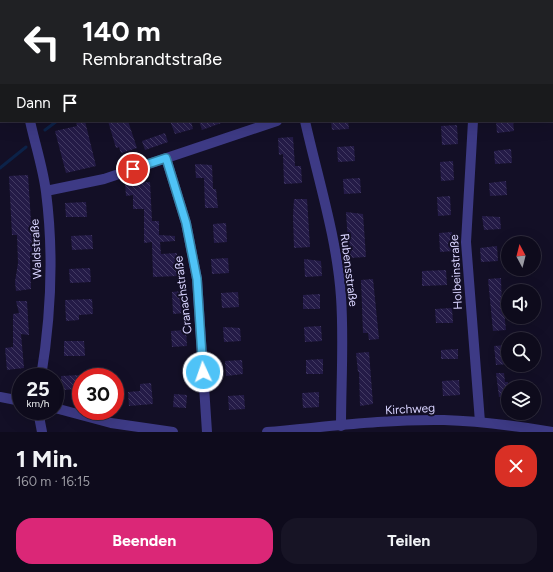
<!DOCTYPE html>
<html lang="de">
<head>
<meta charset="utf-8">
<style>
	:root { --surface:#0e0b1c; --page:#171425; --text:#f1f3f6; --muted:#9b9ba3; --line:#2e2b3b; --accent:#db2777 }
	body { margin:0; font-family:Figtree,sans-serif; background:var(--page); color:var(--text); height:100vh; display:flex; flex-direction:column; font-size:15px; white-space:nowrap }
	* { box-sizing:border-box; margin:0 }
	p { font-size:13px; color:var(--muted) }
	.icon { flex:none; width:22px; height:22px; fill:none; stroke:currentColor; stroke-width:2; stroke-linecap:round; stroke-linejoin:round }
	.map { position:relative; height:432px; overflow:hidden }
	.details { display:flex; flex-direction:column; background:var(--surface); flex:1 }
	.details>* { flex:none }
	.banner { position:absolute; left:0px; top:0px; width:553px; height:122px; box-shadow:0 4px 16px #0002,0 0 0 1px var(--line); background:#202124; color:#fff; overflow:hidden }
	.needle { width:26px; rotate:353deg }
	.fabs { position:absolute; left:501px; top:236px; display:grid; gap:8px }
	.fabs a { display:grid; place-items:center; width:40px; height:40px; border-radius:50%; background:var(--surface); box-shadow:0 4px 16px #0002,0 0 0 1px var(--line); font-size:20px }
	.speed { position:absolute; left:12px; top:368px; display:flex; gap:8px; font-size:20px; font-weight:700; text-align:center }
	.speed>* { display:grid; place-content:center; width:52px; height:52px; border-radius:50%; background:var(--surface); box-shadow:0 4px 16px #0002,0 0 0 1px var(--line); line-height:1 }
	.speed small { font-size:10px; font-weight:400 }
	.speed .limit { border:6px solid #d22; background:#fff; color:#111 }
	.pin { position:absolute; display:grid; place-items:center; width:34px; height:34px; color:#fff; margin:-17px; border:2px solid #fff; border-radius:50%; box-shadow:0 1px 4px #0007 }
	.me { position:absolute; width:44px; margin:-22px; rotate:357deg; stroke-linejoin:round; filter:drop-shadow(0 0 3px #0008) }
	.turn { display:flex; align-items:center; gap:14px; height:84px; padding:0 16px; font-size:18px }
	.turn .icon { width:52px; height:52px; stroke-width:2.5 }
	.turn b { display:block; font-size:28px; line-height:34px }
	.then { display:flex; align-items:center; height:38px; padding:0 16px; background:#0003; gap:8px; font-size:15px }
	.round { display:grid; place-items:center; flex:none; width:42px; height:42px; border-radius:16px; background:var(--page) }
	.head { display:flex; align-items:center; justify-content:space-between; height:68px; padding:0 16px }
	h1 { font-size:24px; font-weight:700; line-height:30px }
	.action { display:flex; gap:8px; margin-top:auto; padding:8px 16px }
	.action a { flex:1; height:46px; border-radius:16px; background:var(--accent); color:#fff; font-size:16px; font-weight:700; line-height:46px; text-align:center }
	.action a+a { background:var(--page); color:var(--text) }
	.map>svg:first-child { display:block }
	.grass { fill:url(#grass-tufts) }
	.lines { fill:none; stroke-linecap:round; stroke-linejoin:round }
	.stream { stroke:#0c2248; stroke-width:3 }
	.building { fill:url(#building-back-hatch) }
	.minor { stroke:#3d3a85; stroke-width:10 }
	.tertiary { stroke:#3d3a85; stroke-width:10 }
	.route-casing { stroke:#337fa1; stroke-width:10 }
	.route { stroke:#4fc3f7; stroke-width:7 }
	.labels { text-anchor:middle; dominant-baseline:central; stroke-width:4; stroke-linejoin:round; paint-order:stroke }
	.street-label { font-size:12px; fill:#d9d4ff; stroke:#130f26 }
</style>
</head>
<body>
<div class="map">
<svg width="553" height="432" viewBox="0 0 553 432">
	<defs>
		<pattern id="grass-tufts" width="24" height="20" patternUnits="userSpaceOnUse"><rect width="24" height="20" fill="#12302f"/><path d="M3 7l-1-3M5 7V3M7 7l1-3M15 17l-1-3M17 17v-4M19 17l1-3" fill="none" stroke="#344d4e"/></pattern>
		<pattern id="building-back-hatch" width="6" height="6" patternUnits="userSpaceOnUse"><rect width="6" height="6" fill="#241b47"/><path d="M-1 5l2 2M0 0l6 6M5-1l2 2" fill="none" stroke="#433b63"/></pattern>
	</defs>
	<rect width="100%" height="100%" fill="#130f26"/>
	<path class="grass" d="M196 0H405L193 1Z"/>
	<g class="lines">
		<path class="stream" d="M304 0 305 1
			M254 1 256 0
			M394 1 396 0
			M45 130 57 121
			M0 168 26 147"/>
	</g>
	<path class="building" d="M76 121H85L96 166 66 173 55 131 77 126Z
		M108 121H128L137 148 121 153 119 147 116 148Z
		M170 121H191L193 129 175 134Z
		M199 121H224V122L202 130Z
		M331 121H348L349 129 332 130Z
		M496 121H513L514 131 497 133Z
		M457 125 458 144 442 145 441 126Z
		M165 133 168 142 145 150 142 141Z
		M293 137 295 166H301L302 183 284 184 283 154 279 155 278 138Z
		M354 146 355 161 338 162 337 147Z
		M511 149 512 163 495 164 494 151Z
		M453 161 454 180 441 181 440 162Z
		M195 164 212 165 213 189H216L218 208H205L204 178H196Z
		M28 175 33 253V257H30L31 289 16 291 15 282 18 263 17 235H12L9 176Z
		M360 178 361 193 344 194 343 179Z
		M506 181 507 195 490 196 489 183Z
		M150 182 152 221H159V235L175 236V241L160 242 161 254 177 253 178 276 153 277 152 242 144 243V209H133V195L126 196 125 183Z
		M450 196 451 215 438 216 437 197Z
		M294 199H307L310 247 294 248 293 217Z
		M86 202 87 217H66L65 203Z
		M346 212 363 214 366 257 349 258Z
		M482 216 500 217 501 229 484 230Z
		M226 223 227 242 214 243 213 224Z
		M452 232 453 251 440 252 439 233Z
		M92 235 93 249 72 250 71 236Z
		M497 246 498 261 481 262 480 248Z
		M228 258 229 273 212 274 211 259Z
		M304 259 321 261 322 276 305 277Z
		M90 268 91 282 70 283 69 269Z
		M446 270 447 285 422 286V271Z
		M501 278 502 311H504L506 330 493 331 488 279Z
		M373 279 379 339 369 340 368 333H363L361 280Z
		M183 291 185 313 173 314 172 292Z
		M238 292 239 307 222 308 221 293Z
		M320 294V309H303V295Z
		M92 299 93 314 79 315V320L66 321 65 300Z
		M16 301H27L29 335 21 334 24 368 7 370 5 348 13 347V314L19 313Z
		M452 308 453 323H436L435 309Z
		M321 326 322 341 305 342 304 327Z
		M223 327 240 328 241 341 224 342Z
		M186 330 187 346 172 347 171 331Z
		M64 341H84L85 356H64Z
		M507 345 508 364 496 365 494 346Z
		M458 349V359H441V350Z
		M369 352 373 404 360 406 359 372H358L356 353Z
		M323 359V374H306V360Z
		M242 360 243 374 226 376 225 361Z
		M496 373H504L505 382H508V396L499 397Z
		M81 375V389L62 390 61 376Z
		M459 380 460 395 443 396 442 381Z
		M151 383 153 404 129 406 128 392 140 391V384Z
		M319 392V407L303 408 302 393Z
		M174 394 187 395 186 408 173 407Z
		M244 395 245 409 229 410 228 396Z"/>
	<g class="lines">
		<path class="minor" d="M57 0V1
			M0 39 1 40
			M552 69H553
			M0 89 1 88
			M30 121C35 144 43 168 46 192 54 254 51 316 41 377
			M305 121C318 179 337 238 341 297 344 339 341 384 341 426
			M473 121 466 242 480 422
			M166 158 186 223 197 279 207 432
			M46 191 104 179 277 121
			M38 411 42 432"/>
		<path class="tertiary" d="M0 397 21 401
			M55 408 111 423 173 432
			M267 432C326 427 385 419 444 420 481 421 517 426 553 432"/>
	</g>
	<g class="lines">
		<g class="route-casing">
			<path id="route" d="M133 169 166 158 186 223 197 279 203 372"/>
		</g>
		<use href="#route" class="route"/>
	</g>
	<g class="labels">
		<g class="street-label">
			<text transform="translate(36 249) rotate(-93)">Waldstraße</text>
			<text transform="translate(349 270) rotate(83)">Rubensstraße</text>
			<text transform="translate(456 272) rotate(-93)">Holbeinstraße</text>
			<text transform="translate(183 295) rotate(-97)">Cranachstraße</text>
			<text transform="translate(410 409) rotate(-3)">Kirchweg</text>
		</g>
	</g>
</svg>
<div class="fabs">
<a><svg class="needle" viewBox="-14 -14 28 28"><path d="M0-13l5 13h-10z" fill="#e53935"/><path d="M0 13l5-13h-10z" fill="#9b9ba3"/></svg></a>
<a><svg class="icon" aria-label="sound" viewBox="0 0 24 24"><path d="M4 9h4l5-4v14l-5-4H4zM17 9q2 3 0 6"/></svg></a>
<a><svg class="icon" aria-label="search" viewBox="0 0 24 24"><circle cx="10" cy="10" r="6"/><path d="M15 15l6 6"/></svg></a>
<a><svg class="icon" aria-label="layers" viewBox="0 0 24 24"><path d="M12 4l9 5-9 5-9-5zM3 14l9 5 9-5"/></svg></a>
</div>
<div class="speed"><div>25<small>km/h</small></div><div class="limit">30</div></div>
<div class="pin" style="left:133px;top:169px;background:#d93025"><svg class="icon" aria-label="arrive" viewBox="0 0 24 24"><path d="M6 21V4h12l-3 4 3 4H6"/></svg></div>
<svg class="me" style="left:203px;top:372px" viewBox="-20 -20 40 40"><circle r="17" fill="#4fc3f7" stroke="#fff" stroke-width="3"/><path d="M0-11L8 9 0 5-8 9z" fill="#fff"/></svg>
<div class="banner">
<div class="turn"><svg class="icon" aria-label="left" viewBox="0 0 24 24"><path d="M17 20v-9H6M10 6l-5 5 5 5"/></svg><div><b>140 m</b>Rembrandtstraße</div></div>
<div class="then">Dann<svg class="icon" aria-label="arrive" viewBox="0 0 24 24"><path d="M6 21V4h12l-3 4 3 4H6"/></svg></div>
</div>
</div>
<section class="details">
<div class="head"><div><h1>1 Min.</h1><p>160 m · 16:15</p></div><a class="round" style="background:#d93025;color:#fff"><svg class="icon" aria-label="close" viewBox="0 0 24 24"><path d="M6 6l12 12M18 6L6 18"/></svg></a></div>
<div class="action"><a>Beenden</a><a>Teilen</a></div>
</section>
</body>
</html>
